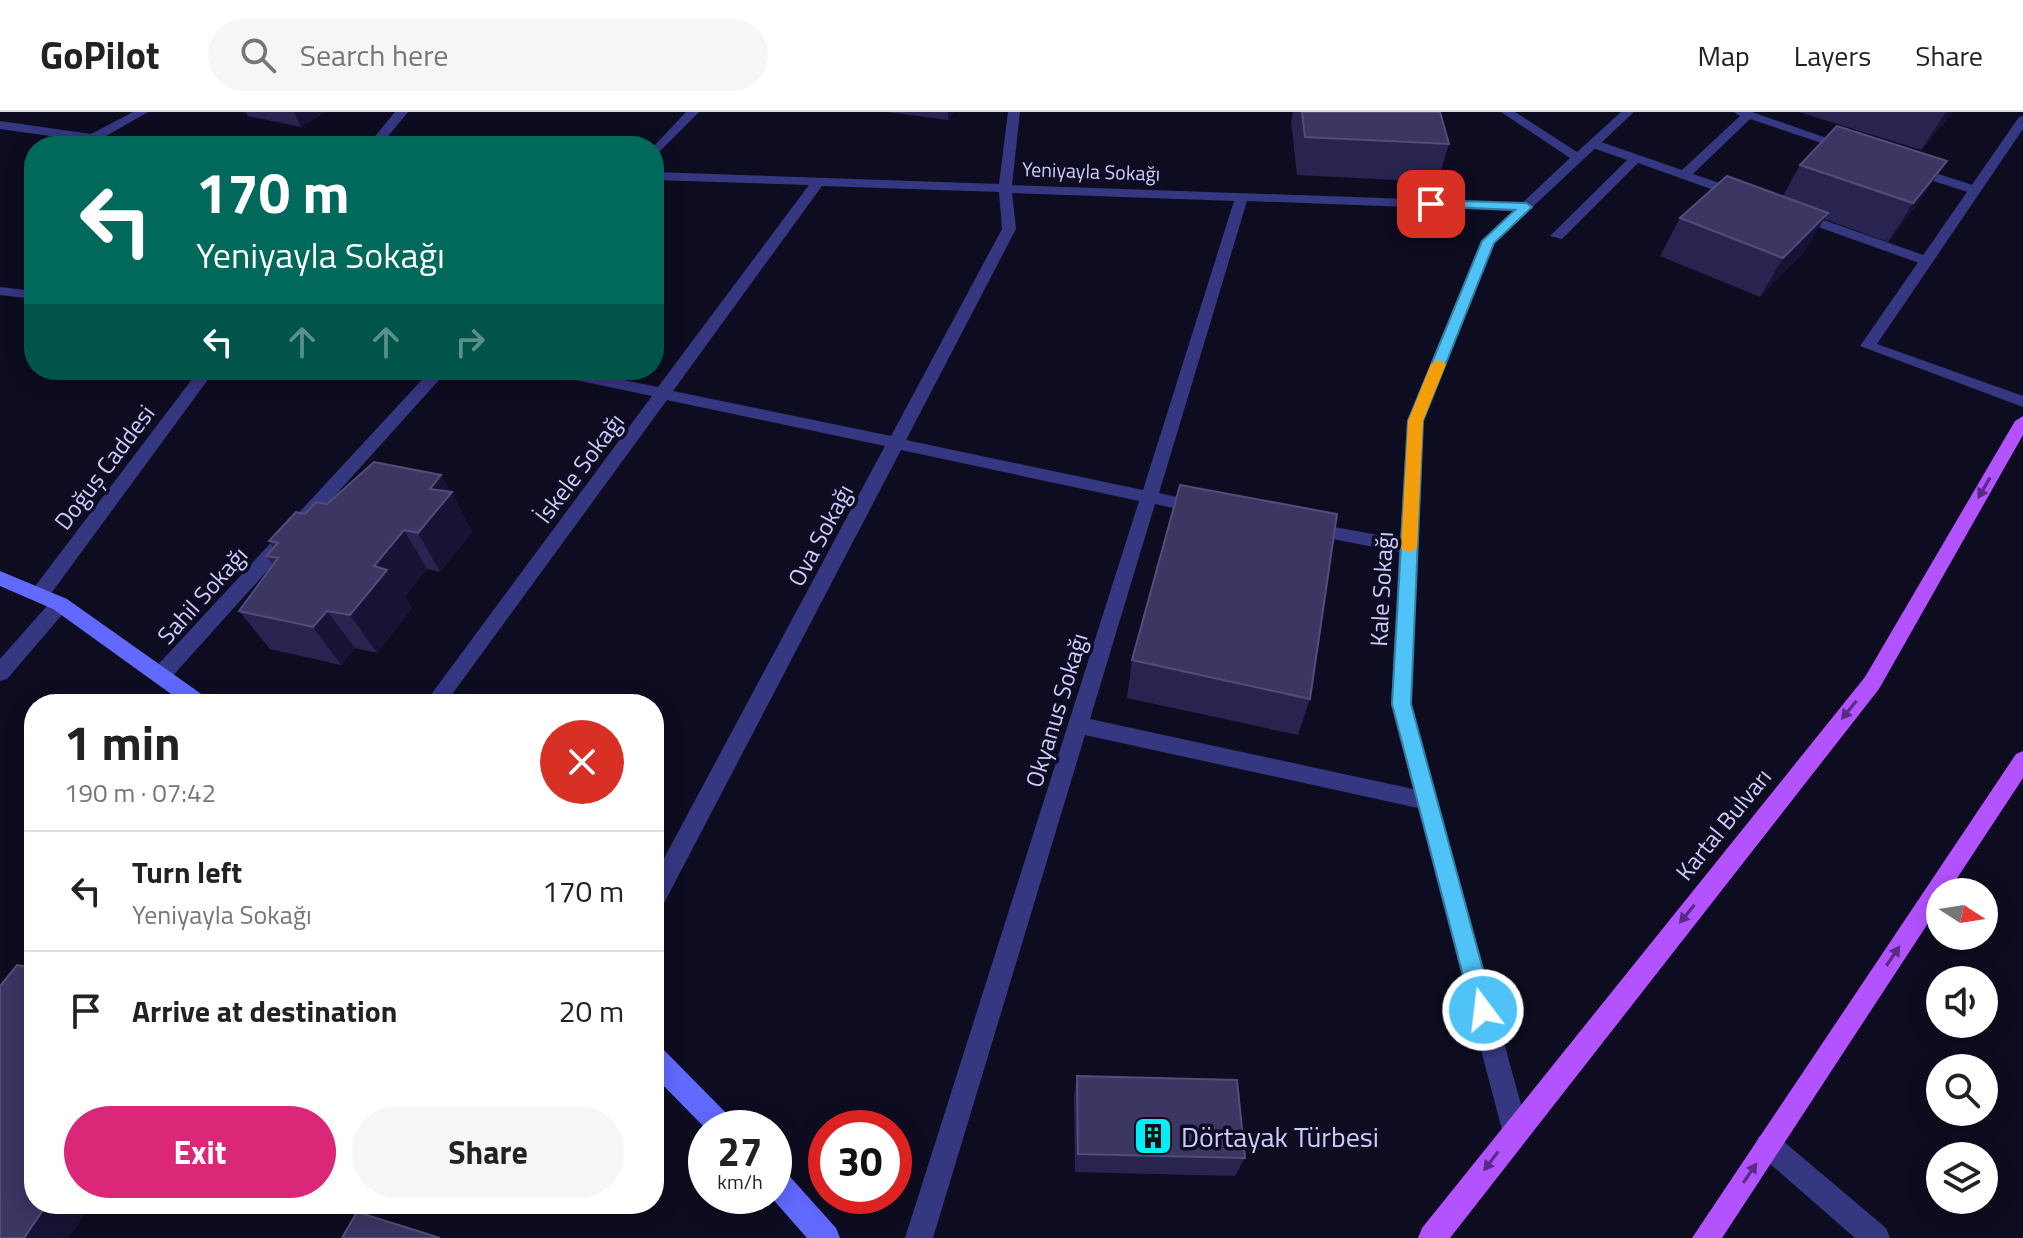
<!DOCTYPE html>
<html lang="en">
<head>
<meta charset="utf-8">
<style>
	:root { --surface:#fff; --page:#f6f6f6; --text:#222; --muted:#767676; --line:#e0e0e0; --accent:#db2777 }
	body { margin:0; font-family:"Titillium Web",sans-serif; background:var(--page); color:var(--text); height:100vh; display:flex; flex-direction:column; font-size:30px; white-space:nowrap }
	* { box-sizing:border-box; margin:0 }
	p { font-size:26px; color:var(--muted) }
	.icon { flex:none; width:44px; height:44px; fill:none; stroke:currentColor; stroke-width:2; stroke-linecap:round; stroke-linejoin:round }
	.map { position:relative; flex:1; overflow:hidden }
	.side { position:absolute; left:24px; top:582px; width:640px; height:520px; display:flex; flex-direction:column; background:var(--surface); border-radius:32px; box-shadow:0 4px 20px #0003 }
	.side>* { flex:none }
	.banner { position:absolute; left:24px; top:24px; width:640px; height:244px; border-radius:32px; box-shadow:0 4px 20px #0003; background:#00695c; color:#fff; overflow:hidden }
	.needle { width:52px; rotate:102deg }
	.buttons { position:absolute; left:1926px; top:766px; display:grid; gap:16px }
	.buttons a { display:grid; place-items:center; width:72px; height:72px; border-radius:50%; background:var(--surface); box-shadow:0 4px 20px #0003; font-size:40px }
	.speed { position:absolute; left:688px; top:998px; display:flex; gap:16px; font-size:40px; font-weight:700; text-align:center }
	.speed>* { display:grid; place-content:center; width:104px; height:104px; border-radius:50%; background:var(--surface); box-shadow:0 4px 20px #0003; line-height:1 }
	.speed small { font-size:20px; font-weight:400 }
	.speed .limit { border:12px solid #d22; background:#fff; color:#111 }
	.pin { position:absolute; display:grid; place-items:center; width:68px; height:68px; color:#fff; margin:-34px; border-radius:16px; box-shadow:0 4px 12px #0006 }
	.me { position:absolute; width:88px; margin:-44px; rotate:345deg; stroke-linejoin:round; filter:drop-shadow(0 0 6px #0008) }
	.turn { display:flex; align-items:center; gap:28px; height:168px; padding:0 40px; font-size:36px }
	.turn .icon { width:104px; height:104px; stroke-width:2.5 }
	.turn b { display:block; font-size:56px; line-height:68px }
	.lanes { display:flex; align-items:center; height:76px; padding:0 40px; background:#0003; justify-content:center; gap:40px; direction:ltr }
	.lanes .off { opacity:.35 }
	.round { display:grid; place-items:center; flex:none; width:84px; height:84px; border-radius:42px; background:var(--page) }
	.headline { display:flex; align-items:center; justify-content:space-between; height:136px; padding:0 40px }
	h1 { font-size:48px; font-weight:700; line-height:60px }
	.action { display:flex; gap:16px; margin-top:auto; padding:16px 40px }
	.action a { flex:1; height:92px; border-radius:48px; background:var(--accent); color:#fff; font-size:32px; font-weight:700; line-height:92px; text-align:center }
	.action a+a { background:var(--page); color:var(--text) }
	ul { padding:0; list-style:none }
	li { display:flex; align-items:center; gap:24px; height:120px; padding:0 40px; border-top:2px solid var(--line) }
	li div { flex:1 }
	li b { display:block; font-size:30px }
	li em { font-style:normal }
	header { display:flex; align-items:center; gap:48px; box-sizing:border-box; height:112px; padding:0 40px; background:var(--surface); border-bottom:2px solid var(--line) }
	header strong { font-size:38px }
	nav { display:flex; gap:44px; margin-inline-start:auto; font-size:28px }
	.search { width:560px; height:72px; background:var(--page); display:flex; align-items:center; gap:20px; box-sizing:border-box; padding:0 28px; border-radius:44px; color:var(--muted); font-size:30px }
	.map>svg:first-child { display:block }
	.lines { fill:none; stroke-linecap:round; stroke-linejoin:round }
	.lane { fill:#353781; fill-rule:evenodd }
	.street { fill:#353781; fill-rule:evenodd }
	.secondary { fill:#6269ff; fill-rule:evenodd }
	.primary { fill:#b352ff; fill-rule:evenodd }
	.wall { fill:#29244f }
	.shaded-wall { fill:#171334 }
	.building { fill:#3b3662; stroke:#524d7b; stroke-width:2 }
	.oneway { fill:#582c84 }
	.route { fill:#4fc3f7; stroke:#337fa1; stroke-width:2 }
	.slow { fill:#f59e0b }
	.labels { text-anchor:middle; dominant-baseline:central; stroke-width:7; stroke-linejoin:round; paint-order:stroke }
	.far-street-label { font-size:20px; fill:#cecbff; stroke:#0e0c20 }
	.street-label { font-size:24px; fill:#cecbff; stroke:#0e0c20 }
	.near-poi-label { font-size:28px; fill:#cecbff; stroke:#0e0c20; text-anchor:start }
</style>
</head>
<body>
<header>
<strong>GoPilot</strong>
<div class="search"><svg class="icon" aria-label="search" viewBox="0 0 24 24"><circle cx="10" cy="10" r="6"/><path d="M15 15l6 6"/></svg>Search here</div>
<nav><a>Map</a><a>Layers</a><a>Share</a></nav>
</header>
<div class="map">
<svg width="2023" height="1126" viewBox="0 0 2023 1126">
	<rect width="100%" height="100%" fill="#0e0c20"/>
	<g class="lines">
		<path class="lane" d="M1734 0H1752L1855 36 1845 39 1750 7 1693 62 1746 80V86H1736L1638 51 1562 127 1550 124 1627 48 1590 35V29H1598L1682 58 1740 4Z
			M1910 53 1979 75 1981 78 1974 82 1905 60 1904 57Z
			M1798 99 1932 146 1934 149 1922 152 1793 106V100Z"/>
		<path class="street" d="M133 0H148L106 24 184 30 190 34H121L0 17V9L91 22Z
			M395 0H408L380 34H367Z
			M686 0H699L654 45V34Z
			M1008 0H1020L1012 73 1522 91 1570 46 1501 0H1515L1577 40 1621 0H1634L1494 131 1423 309 1411 592 1528 1018 1524 1027 1515 1031 1506 1027 1502 1018 1418 696 1085 623 933 1126H905L1139 389 901 338 662 795 654 799V765L885 334 667 288 445 592H424L652 284 552 263 544 258H575L658 275 809 73 654 68V60L999 72ZM822 74 999 80 1002 117 891 324 673 279ZM1012 81 1234 89 1143 378 906 328 1016 117ZM1247 89 1513 99 1481 129 1407 309 1400 427 1307 410 1298 416 1307 422 1399 440 1391 592 1413 677 1090 607 1155 392 1201 402 1210 396 1207 392 1159 381Z
			M2023 4V17L1877 232 2023 284V295L1860 234 2019 5Z
			M0 175 34 179V187L0 183Z
			M199 258H215L47 487H33L31 482 33 477Z
			M431 258H448L168 569H154L151 563 154 557Z
			M60 485 67 487 70 492 67 497 7 567 0 569V547L53 487Z
			M1768 1020 1777 1024 1886 1116 1890 1126H1855L1759 1042 1755 1033 1759 1024Z"/>
		<path class="secondary" d="M0 459 67 487 207 586 210 592H185L53 497 0 474Z
			M654 933 663 937 732 1007 736 1016 706 1017 654 964Z
			M774 1054 784 1058 836 1116 840 1126H807L770 1084H774Z"/>
		<path class="primary" d="M2023 304V323L1879 577 1450 1126H1418L1422 1116 1865 565 2015 309Z
			M2023 639V666L1948 780H1940V793L1722 1126H1692L2016 642Z"/>
	</g>
	<path class="wall" d="M246 0H325L301 15 248 4Z
		M887 0H954L948 8Z
		M1293 0H1302L1449 32 1437 70 1297 63 1291 9Z
		M1799 0H1953L1921 38Z
		M1800 53 1921 87 1888 130 1824 107 1804 140 1760 185 1660 144 1680 106 1783 84Z
		M441 363 472 420 440 460 427 457 405 485 412 496 377 541 355 536 341 553 270 537 239 499 273 453 266 444 273 436 269 429 305 402 327 392Z
		M1132 548 1310 587 1298 623 1127 586Z
		M1077 964 1245 1046 1235 1064 1075 1060 1074 985Z"/>
	<path class="shaded-wall" d="M294 0H325L301 15Z
		M948 0H954L948 8Z
		M1946 0H1953L1921 38Z
		M1947 49 1921 87 1888 130 1913 91Z
		M1828 101 1804 140 1760 185 1783 146Z
		M441 363 451 382 452 380 472 420 440 460 418 421 430 377Z
		M404 418 427 457 405 485 412 496 377 541 350 503 374 454Z
		M327 499 355 536 341 553 313 515Z
		M47 1092H92L69 1126H24Z"/>
	<path class="building" d="M1302 0H1440L1449 32 1305 25Z
		M1837 14 1947 49 1913 91 1800 53Z
		M1727 64 1828 101 1783 146 1680 106Z
		M374 350 441 363 430 377 452 380 418 421 404 418 374 454 387 458 350 503 327 499 313 515 239 499 278 446 266 444 278 431 269 429 296 400 305 402 316 390 327 392Z
		M1180 373 1337 402 1310 587 1132 548Z
		M17 853 34 856V1092H47L24 1126H0V874Z
		M1077 964 1237 968 1245 1046 1078 1042Z
		M357 1100 440 1126H342Z"/>
	<defs><path id="oneway-solid" d="M-6-.8H1V-3.2L6.5 0L1 3.2V.8H-6Z" transform="scale(2)"/></defs>
	<g class="oneway">
		<use href="#oneway-solid" transform="translate(1984 376) rotate(120)"/>
		<use href="#oneway-solid" transform="translate(1849 598) rotate(129)"/>
		<use href="#oneway-solid" transform="translate(1687 802) rotate(129)"/>
		<use href="#oneway-solid" transform="translate(1893 844) rotate(-56)"/>
		<use href="#oneway-solid" transform="translate(1491 1049) rotate(127)"/>
		<use href="#oneway-solid" transform="translate(1750 1061) rotate(-56)"/>
	</g>
	<path class="route" d="M1431 88 1526 91 1532 95 1494 131 1423 309 1411 592 1494 898 1491 906 1483 909 1475 906 1472 898 1392 592 1408 309 1482 129 1515 98 1427 94 1425 92Z"/>
	<path class="slow" d="M1439 248 1446 252 1423 309 1417 436 1409 441 1401 436 1408 309 1431 252Z"/>
	<defs>
		<g id="building-square" transform="scale(2)"><rect x="-9" y="-9" width="18" height="18" rx="4" fill="#00eef6" stroke="#0e0c20"/><path d="M-4-6H4V6H1V3H-1V6H-4ZM-2.5-4.3h1.7v1.8h-1.7ZM.8-4.3h1.7v1.8H.8ZM-2.5-1h1.7V.8h-1.7ZM.8-1h1.7V.8H.8Z" fill="#111"/></g>
	</defs>
	<g fill-rule="evenodd">
		<use href="#building-square" x="1153" y="1024"/>
	</g>
	<g class="labels">
		<g class="far-street-label">
			<text transform="translate(1091 59) rotate(2)">Yeniyayla Sokağı</text>
		</g>
		<g class="street-label">
			<text transform="translate(104 355) rotate(-53)">Doğuş Caddesi</text>
			<text transform="translate(579 356) rotate(-53)">İskele Sokağı</text>
			<text transform="translate(820 423) rotate(-62)">Ova Sokağı</text>
			<text transform="translate(1381 477) rotate(-87)">Kale Sokağı</text>
			<text transform="translate(202 483) rotate(-48)">Sahil Sokağı</text>
			<text transform="translate(1056 598) rotate(-73)">Okyanus Sokağı</text>
			<text transform="translate(1723 712) rotate(-51)">Kartal Bulvarı</text>
		</g>
		<g class="near-poi-label">
			<text x="1181" y="1024">Dörtayak Türbesi</text>
		</g>
	</g>
</svg>
<div class="buttons">
<a><svg class="needle" viewBox="-14 -14 28 28"><path d="M0-13l5 13h-10z" fill="#e53935"/><path d="M0 13l5-13h-10z" fill="#767676"/></svg></a>
<a><svg class="icon" aria-label="sound" viewBox="0 0 24 24"><path d="M4 9h4l5-4v14l-5-4H4zM17 9q2 3 0 6"/></svg></a>
<a><svg class="icon" aria-label="search" viewBox="0 0 24 24"><circle cx="10" cy="10" r="6"/><path d="M15 15l6 6"/></svg></a>
<a><svg class="icon" aria-label="layers" viewBox="0 0 24 24"><path d="M12 4l9 5-9 5-9-5zM3 14l9 5 9-5"/></svg></a>
</div>
<div class="speed"><div>27<small>km/h</small></div><div class="limit">30</div></div>
<div class="pin" style="left:1431px;top:92px;background:#d93025"><svg class="icon" aria-label="arrive" viewBox="0 0 24 24"><path d="M6 21V4h12l-3 4 3 4H6"/></svg></div>
<svg class="me" style="left:1483px;top:898px" viewBox="-20 -20 40 40"><circle r="17" fill="#4fc3f7" stroke="#fff" stroke-width="3"/><path d="M0-11L8 9 0 5-8 9z" fill="#fff"/></svg>
<div class="banner">
<div class="turn"><svg class="icon" aria-label="left" viewBox="0 0 24 24"><path d="M17 20v-9H6M10 6l-5 5 5 5"/></svg><div><b>170 m</b>Yeniyayla Sokağı</div></div>
<div class="lanes"><svg class="icon" aria-label="left" viewBox="0 0 24 24"><path d="M17 20v-9H6M10 6l-5 5 5 5"/></svg><svg class="icon off" aria-label="ahead" viewBox="0 0 24 24"><path d="M12 20V5M6 11l6-6 6 6"/></svg><svg class="icon off" aria-label="ahead" viewBox="0 0 24 24"><path d="M12 20V5M6 11l6-6 6 6"/></svg><svg class="icon off" aria-label="right" viewBox="0 0 24 24"><path d="M7 20v-9h11M14 6l5 5-5 5"/></svg></div>
</div>
<section class="side">
<div class="headline"><div><h1>1 min</h1><p>190 m · 07:42</p></div><a class="round" style="background:#d93025;color:#fff"><svg class="icon" aria-label="close" viewBox="0 0 24 24"><path d="M6 6l12 12M18 6L6 18"/></svg></a></div>
<ul>
<li><svg class="icon" aria-label="left" viewBox="0 0 24 24"><path d="M17 20v-9H6M10 6l-5 5 5 5"/></svg><div><b>Turn left</b><p>Yeniyayla Sokağı</p></div><em>170 m</em></li>
<li><svg class="icon" aria-label="arrive" viewBox="0 0 24 24"><path d="M6 21V4h12l-3 4 3 4H6"/></svg><div><b>Arrive at destination</b></div><em>20 m</em></li>
</ul>
<div class="action"><a>Exit</a><a>Share</a></div>
</section>
</div>
</body>
</html>
